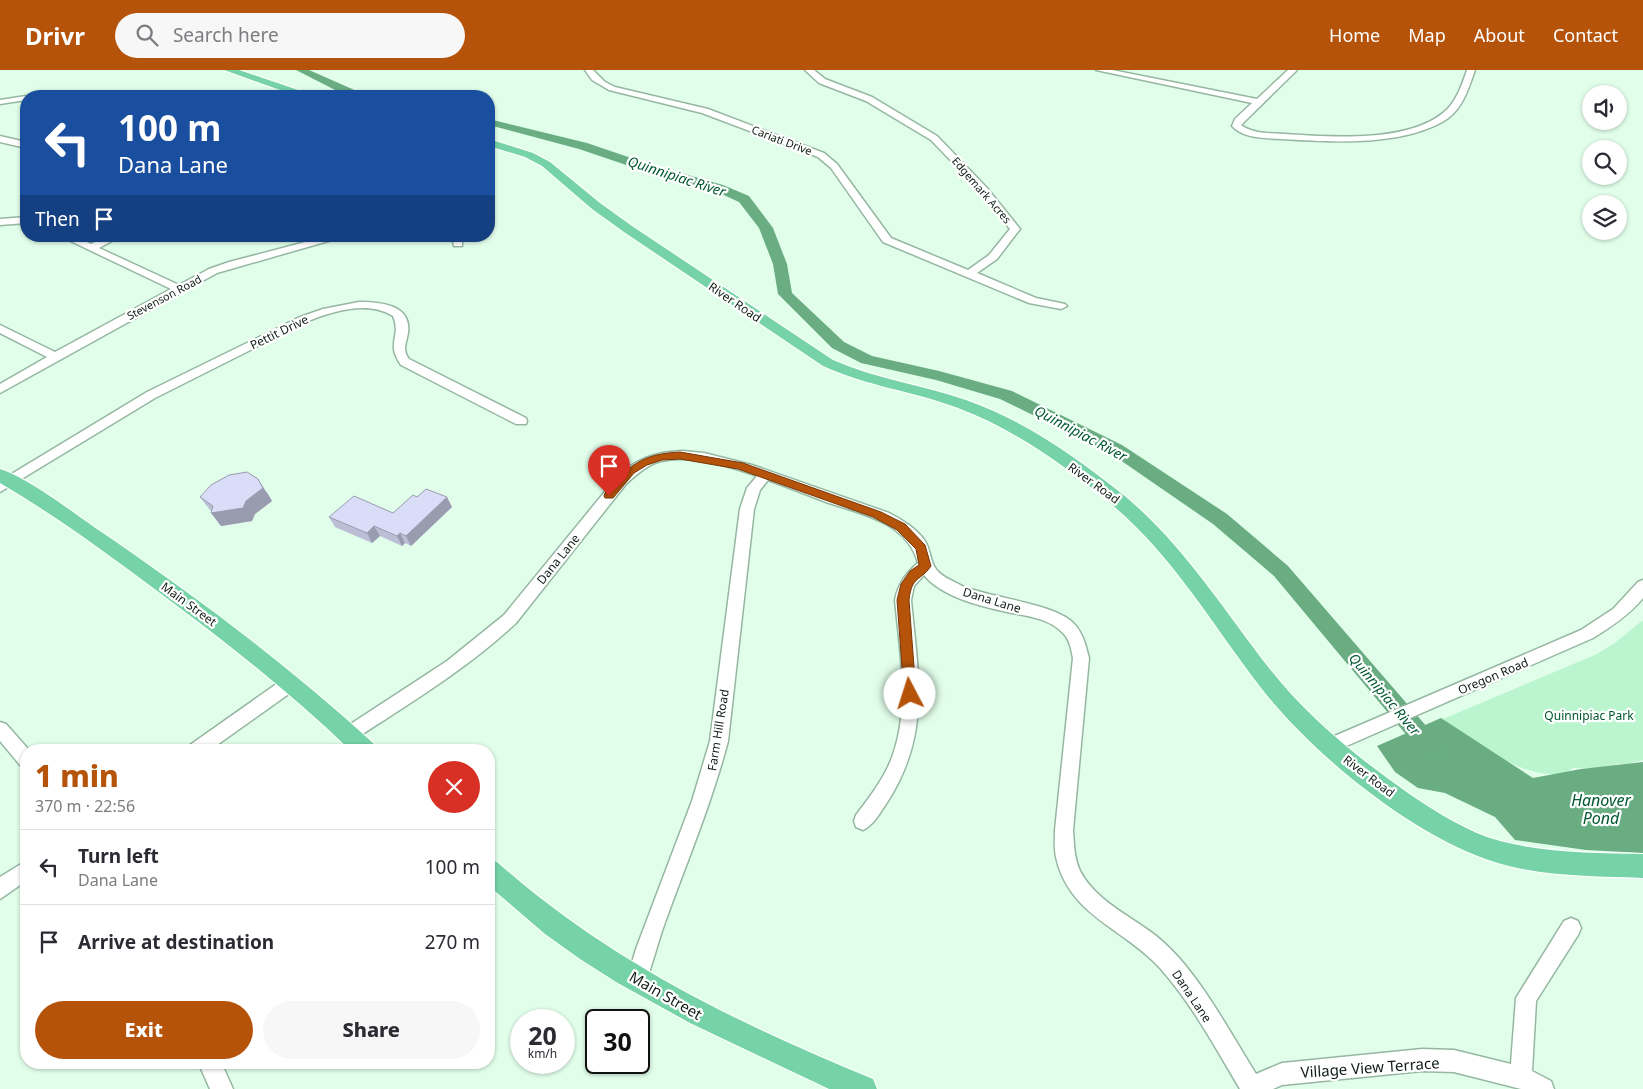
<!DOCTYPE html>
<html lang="en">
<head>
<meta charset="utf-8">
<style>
	:root { --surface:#fff; --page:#f7f7f7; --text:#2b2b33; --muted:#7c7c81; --line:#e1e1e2; --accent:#b45309 }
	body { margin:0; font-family:"Noto Sans",sans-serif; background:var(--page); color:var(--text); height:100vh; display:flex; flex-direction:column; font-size:19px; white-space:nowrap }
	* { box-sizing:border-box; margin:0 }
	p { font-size:16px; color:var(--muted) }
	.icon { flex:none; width:28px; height:28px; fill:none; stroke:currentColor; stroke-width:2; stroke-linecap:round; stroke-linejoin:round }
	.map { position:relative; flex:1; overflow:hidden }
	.sheet { position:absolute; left:20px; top:674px; width:475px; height:325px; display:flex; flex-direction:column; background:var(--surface); border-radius:20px; box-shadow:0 1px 4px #0004 }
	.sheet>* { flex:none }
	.guide { position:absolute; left:20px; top:20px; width:475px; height:152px; border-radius:20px; box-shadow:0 1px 4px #0004; background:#1a4fa0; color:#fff; overflow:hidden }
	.buttons { position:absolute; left:1582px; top:15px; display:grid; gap:10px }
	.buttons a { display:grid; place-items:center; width:45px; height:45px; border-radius:50%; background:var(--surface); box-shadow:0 1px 4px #0004; font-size:25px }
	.speed { position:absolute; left:510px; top:939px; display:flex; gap:10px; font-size:25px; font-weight:700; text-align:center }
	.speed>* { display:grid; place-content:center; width:65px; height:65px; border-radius:50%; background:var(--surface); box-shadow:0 1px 4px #0004; line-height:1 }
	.speed small { font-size:12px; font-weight:400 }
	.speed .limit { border:2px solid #111; border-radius:8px; background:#fff; color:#111 }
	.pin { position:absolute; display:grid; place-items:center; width:42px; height:42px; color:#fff; margin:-51px -21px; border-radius:50% 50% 50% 0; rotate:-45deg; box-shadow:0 0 5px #0007 }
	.pin .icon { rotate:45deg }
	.me { position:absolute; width:55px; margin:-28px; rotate:355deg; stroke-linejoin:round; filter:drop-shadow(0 0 4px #0008) }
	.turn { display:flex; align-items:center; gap:18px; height:105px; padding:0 15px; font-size:22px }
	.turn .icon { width:65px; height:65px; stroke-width:2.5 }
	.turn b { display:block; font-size:35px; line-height:42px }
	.then { display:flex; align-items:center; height:48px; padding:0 15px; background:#0003; gap:10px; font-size:19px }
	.round { display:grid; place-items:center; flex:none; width:52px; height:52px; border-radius:26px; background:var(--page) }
	.overview { display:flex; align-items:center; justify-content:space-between; height:85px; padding:0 15px }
	h1 { font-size:30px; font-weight:800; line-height:38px; color:var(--accent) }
	.action { display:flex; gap:10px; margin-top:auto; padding:10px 15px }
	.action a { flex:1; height:58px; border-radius:30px; background:var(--accent); color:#fff; font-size:20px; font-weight:800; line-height:58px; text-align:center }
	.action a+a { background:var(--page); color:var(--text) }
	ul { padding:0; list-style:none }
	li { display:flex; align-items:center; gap:15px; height:75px; padding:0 15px; border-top:1px solid var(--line) }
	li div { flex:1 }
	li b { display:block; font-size:19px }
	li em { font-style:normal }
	header { display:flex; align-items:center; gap:30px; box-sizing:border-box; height:70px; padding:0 25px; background:var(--accent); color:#fff }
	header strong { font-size:24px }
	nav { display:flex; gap:28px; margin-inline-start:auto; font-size:18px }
	.search { width:350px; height:45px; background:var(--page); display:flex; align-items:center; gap:12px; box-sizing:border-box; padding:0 18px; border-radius:28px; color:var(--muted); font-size:19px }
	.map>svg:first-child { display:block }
	.green { fill:#bbf5cf }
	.water { fill:#6aad83 }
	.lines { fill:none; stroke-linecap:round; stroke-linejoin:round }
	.river { fill:#6aad83; fill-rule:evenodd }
	.minor-casing { stroke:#95b7a1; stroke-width:3 }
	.major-casing { stroke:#fff; stroke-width:2 }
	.minor { fill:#fff; fill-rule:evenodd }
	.major { fill:#76d3a8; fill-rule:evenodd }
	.wall { fill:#bbbed5 }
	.shaded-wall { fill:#999bae }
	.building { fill:#daddf8; stroke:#999bae }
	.route { fill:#b45309; stroke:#753606 }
	.labels { text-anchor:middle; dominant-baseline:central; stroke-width:4.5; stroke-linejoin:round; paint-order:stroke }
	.far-street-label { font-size:11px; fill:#101d15; stroke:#fff }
	.street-label { font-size:12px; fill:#101d15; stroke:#fff }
	.park-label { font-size:12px; fill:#00552f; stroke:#fff }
	.water-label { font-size:14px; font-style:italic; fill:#015832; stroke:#fff }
	.near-street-label { font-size:15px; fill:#101d15; stroke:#fff }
	.near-water-label { font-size:16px; font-style:italic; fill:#015832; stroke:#fff }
</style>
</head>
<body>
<header>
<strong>Drivr</strong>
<div class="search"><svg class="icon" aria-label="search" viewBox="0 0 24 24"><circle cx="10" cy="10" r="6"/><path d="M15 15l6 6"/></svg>Search here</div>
<nav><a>Home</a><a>Map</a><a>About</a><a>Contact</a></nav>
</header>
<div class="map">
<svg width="1643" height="1019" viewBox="0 0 1643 1019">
	<rect width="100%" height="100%" fill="#e1feea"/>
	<path class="green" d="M1643 550V690L1626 694H1617L1600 698H1572L1568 704C1520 709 1480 676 1443 649L1597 584 1616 572Z"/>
	<path class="water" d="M1441 648 1533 708 1581 699 1643 692V783L1586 780 1515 770 1495 747 1445 723 1418 718 1395 702 1377 676Z"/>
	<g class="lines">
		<path class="river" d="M296 0H309L368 26H352L339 22Z
			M489 49 587 73 646 93 723 115 749 126 773 158 787 194 792 223 844 272 872 286 939 301 1012 321 1122 375 1227 444 1288 496 1440 672 1444 679 1440 686 1432 689 1424 686 1274 506 1213 454 1110 383 1000 329 936 310 861 293 832 278 778 224 773 194 759 158 739 132 715 121 638 99 579 79 489 55Z"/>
		<g class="minor-casing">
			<path id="minor" d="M585 0H593L605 12 615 17 708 39 824 83 837 94 891 168 968 200 989 185 1010 159 981 122 931 70 866 31 819 13 805 0H814L825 9 872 27 937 66 987 118 1020 159 997 189 977 203 1036 228 1065 234 1067 236 1061 239 1029 233 883 172 831 98 818 87 702 43 609 20 592 10Z
				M1096 0H1112L1257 29 1288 0H1297L1241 55C1253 64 1270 63 1285 64 1330 67 1406 73 1443 43 1456 33 1462 15 1467 0H1475C1469 17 1463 38 1447 49 1403 77 1332 72 1282 69 1266 68 1244 69 1232 56L1235 49 1252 33Z
				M26 26V30L0 34V30L26 26H29Z
				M0 66 26 72V78L0 72Z
				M26 147V153L0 155V149Z
				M60 166H74L91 174 107 166H121L99 178 179 215 209 199 229 192 328 166H346L217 203 0 323V314L47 287 0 263V255L55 282 171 219Z
				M452 166H462V176H454Z
				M359 232C379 232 412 234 408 263 406 274 402 280 409 289L526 348 527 351 526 354H516L401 295C385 272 402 268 393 246 368 230 333 241 308 251L155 328 0 422V411L147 322 300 247 323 239Z
				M683 381 704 383 752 395 889 443C902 450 916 458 925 471 930 479 930 488 934 496 939 506 953 511 962 516 992 529 1059 533 1076 556 1084 566 1086 577 1089 588L1073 760C1074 774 1074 788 1080 801 1095 830 1130 846 1155 865 1166 874 1176 884 1185 895 1212 928 1233 967 1256 1004L1282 993 1422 979 1454 980 1511 994 1516 928 1564 851 1571 848 1578 851 1581 858 1578 865 1536 931 1532 1001 1551 1011 1554 1019H1521L1454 1002 1422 1001 1282 1015 1273 1019H1240C1215 977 1192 934 1160 898 1124 858 1069 846 1056 787 1054 778 1055 769 1055 760L1073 588C1071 579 1070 570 1063 563 1049 548 1027 546 1007 542 980 536 942 527 924 505L914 516 911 530C918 605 931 663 888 731 881 741 874 755 863 760L856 757 854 751 856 745C869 728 883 710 891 690 911 639 900 582 895 530 898 514 906 503 918 493 907 452 862 444 826 432 807 425 788 417 768 410L760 420 754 439 728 671C712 732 688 789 667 847 658 870 653 894 644 916L637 919 630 916 627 909 636 879 692 731 710 671 740 439 747 418 757 406C728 396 692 384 661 391 648 394 636 405 626 414L516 553C467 599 410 633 355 669L349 672 343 669 340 664 343 659 447 591 504 545 616 408C636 389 655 382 683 381Z
				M1643 510V528C1629 545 1611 557 1593 568L1335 681 1329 684 1323 681 1320 676 1323 671 1581 560 1613 539 1638 512Z
				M291 606 297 608 299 613 297 618 210 680H187L190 675 285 608Z
				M0 652 6 654 29 680H26V697L20 695 0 671Z
				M26 791V811L0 829V807Z
				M198 992H221L233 1019H210Z"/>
		</g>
		<g class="major-casing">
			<path id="major" d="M224 0H239L310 24 311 26H297Z
				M489 69 533 83 550 92 600 133 632 156 833 290C876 309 922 315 966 330 1024 350 1079 389 1126 427 1184 476 1223 539 1269 598 1308 648 1357 687 1408 723 1436 742 1467 762 1500 771 1547 783 1595 783 1643 784V808C1595 806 1544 807 1498 793 1413 768 1307 680 1255 610 1209 549 1170 483 1111 434 1066 396 1014 359 958 338 913 321 866 316 823 296L624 162 592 139 542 96 525 87 489 76Z
				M0 399C26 407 70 440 94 457 191 523 286 593 373 673L376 680H350C291 623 226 572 160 523 108 484 56 446 0 413Z
				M489 788 497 792C610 892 735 952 873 1009L877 1019H829L690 953 616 912 580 889 545 864 489 816Z"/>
		</g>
		<use href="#minor" class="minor"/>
		<use href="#major" class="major"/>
	</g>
	<path class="wall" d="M267 422 272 431 255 444 252 451 221 456 212 441 210 440 200 427Z
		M417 427 452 437 411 476 405 473 402 476 380 466 372 473 335 457 329 447 393 443Z"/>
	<path class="shaded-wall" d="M258 409 272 431 255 444 252 451 221 456 211 443Z
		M447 427 452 437 411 476 406 466Z
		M374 456 380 466 372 473 367 463Z
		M400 463 405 473 402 476 397 466Z"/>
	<path class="building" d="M247 402 258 409 263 418 246 431 243 438 211 443 213 436 200 427 211 415 229 405Z
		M426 419 447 427 406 466 400 463 397 466 374 456 367 463 329 447 354 426 393 443 413 425 417 427Z"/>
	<path class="route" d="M680 382 743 393 881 442 905 454 925 475 931 496C920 512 912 505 909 530L916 624 914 628 910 629 906 628 904 624 897 530 901 514 910 501 919 495 916 479 897 460 873 447 738 399 680 389 662 390 647 395 634 403 613 428H605L604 426 605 423C630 395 641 384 680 382Z"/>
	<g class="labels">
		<g class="far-street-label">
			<text transform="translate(782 70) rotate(21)">Cariati Drive</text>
			<text transform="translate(982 120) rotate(49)">Edgemark Acres</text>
			<text transform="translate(164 227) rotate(-28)">Stevenson Road</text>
		</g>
		<g class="street-label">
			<text transform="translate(735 232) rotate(34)">River Road</text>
			<text transform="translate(279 262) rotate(-26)">Pettit Drive</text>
			<text transform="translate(1094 413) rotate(36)">River Road</text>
			<text transform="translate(558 489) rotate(-51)">Dana Lane</text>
			<text transform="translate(992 530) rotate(17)">Dana Lane</text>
			<text transform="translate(189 534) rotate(36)">Main Street</text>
			<text transform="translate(1493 606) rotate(-23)">Oregon Road</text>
			<text transform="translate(718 660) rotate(-81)">Farm Hill Road</text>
			<text transform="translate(1369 706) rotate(37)">River Road</text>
			<text transform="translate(1192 926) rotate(56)">Dana Lane</text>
		</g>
		<g class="park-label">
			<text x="1589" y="645">Quinnipiac Park</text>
		</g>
		<g class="water-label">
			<text transform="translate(677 106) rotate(18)">Quinnipiac River</text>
			<text transform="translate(1081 363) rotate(28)">Quinnipiac River</text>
			<text transform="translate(1385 624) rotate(50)">Quinnipiac River</text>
		</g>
		<g class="near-street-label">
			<text transform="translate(666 925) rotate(30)">Main Street</text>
			<text transform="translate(1370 997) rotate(-4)">Village View Terrace</text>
		</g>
		<g class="near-water-label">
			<text x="1601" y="730">Hanover<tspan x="1601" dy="18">Pond</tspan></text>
		</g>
	</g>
</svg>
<div class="buttons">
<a><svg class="icon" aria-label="sound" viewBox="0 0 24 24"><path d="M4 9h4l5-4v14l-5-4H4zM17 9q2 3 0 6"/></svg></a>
<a><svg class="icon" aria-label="search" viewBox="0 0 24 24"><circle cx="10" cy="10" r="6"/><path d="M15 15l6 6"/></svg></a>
<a><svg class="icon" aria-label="layers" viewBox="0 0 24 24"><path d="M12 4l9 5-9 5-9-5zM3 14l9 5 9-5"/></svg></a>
</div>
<div class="speed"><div>20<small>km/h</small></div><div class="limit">30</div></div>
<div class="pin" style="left:609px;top:426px;background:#d93025"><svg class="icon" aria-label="arrive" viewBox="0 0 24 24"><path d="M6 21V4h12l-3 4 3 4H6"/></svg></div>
<svg class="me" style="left:910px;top:624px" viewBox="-20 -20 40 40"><circle r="19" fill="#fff"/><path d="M0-13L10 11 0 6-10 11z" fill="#b45309"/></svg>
<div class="guide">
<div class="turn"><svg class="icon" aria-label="left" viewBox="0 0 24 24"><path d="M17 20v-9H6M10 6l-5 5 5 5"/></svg><div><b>100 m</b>Dana Lane</div></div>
<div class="then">Then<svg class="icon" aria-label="arrive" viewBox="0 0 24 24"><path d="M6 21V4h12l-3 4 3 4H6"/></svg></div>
</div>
<section class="sheet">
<div class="overview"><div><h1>1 min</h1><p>370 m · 22:56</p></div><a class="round" style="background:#d93025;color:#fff"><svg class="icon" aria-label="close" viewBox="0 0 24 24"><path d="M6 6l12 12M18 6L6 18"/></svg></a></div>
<ul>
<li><svg class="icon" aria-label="left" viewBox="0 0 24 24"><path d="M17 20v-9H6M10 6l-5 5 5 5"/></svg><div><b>Turn left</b><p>Dana Lane</p></div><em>100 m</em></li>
<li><svg class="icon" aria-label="arrive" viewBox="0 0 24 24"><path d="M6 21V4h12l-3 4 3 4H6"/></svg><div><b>Arrive at destination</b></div><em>270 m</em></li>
</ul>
<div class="action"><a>Exit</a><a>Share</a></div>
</section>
</div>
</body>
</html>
